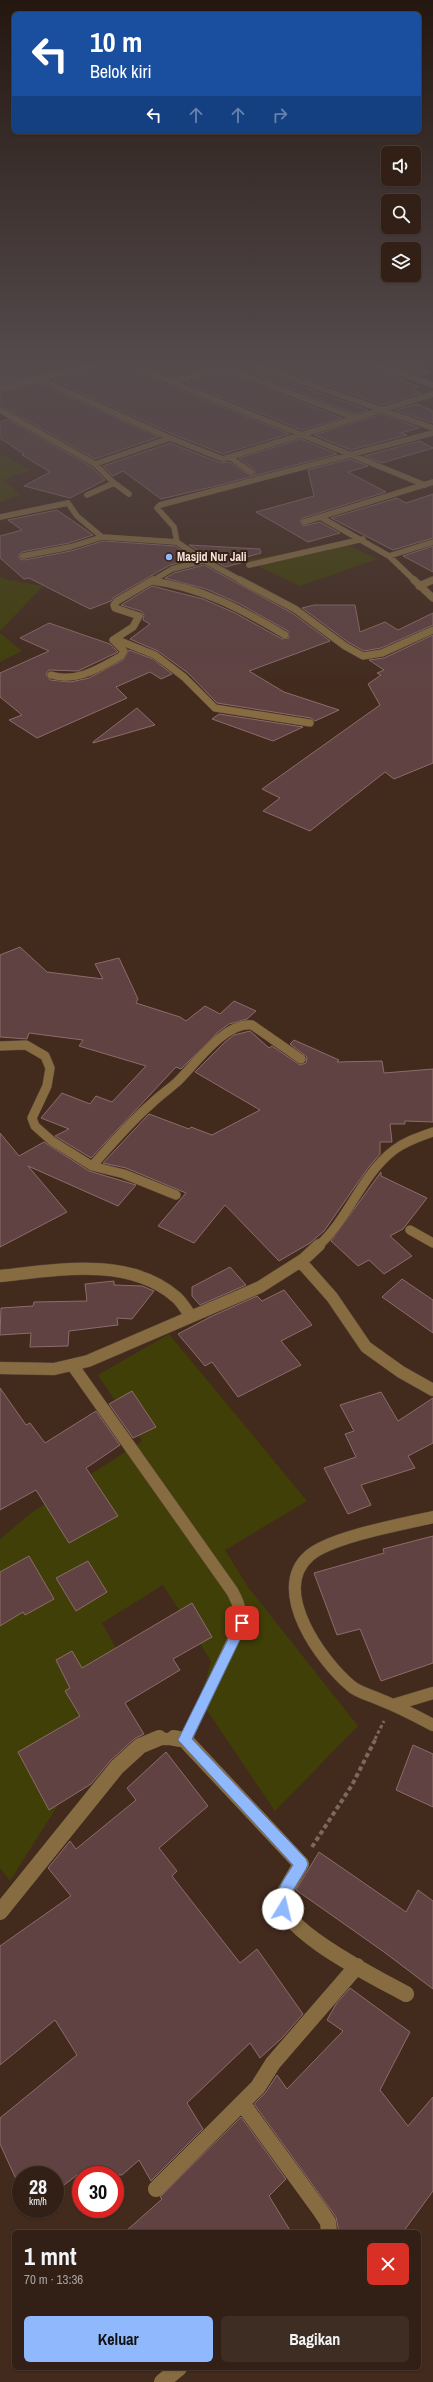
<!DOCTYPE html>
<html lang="id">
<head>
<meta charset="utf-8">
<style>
	:root { --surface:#322016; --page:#3d2d23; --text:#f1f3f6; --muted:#a8a3a1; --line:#4d3e35; --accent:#90b8fd }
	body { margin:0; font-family:"Archivo Narrow",sans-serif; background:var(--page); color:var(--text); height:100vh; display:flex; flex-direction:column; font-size:15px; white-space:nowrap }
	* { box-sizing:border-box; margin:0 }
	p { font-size:13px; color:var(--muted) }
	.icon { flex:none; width:22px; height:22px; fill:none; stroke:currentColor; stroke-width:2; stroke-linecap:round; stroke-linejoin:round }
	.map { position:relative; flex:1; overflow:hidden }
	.sheet { position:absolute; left:12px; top:2230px; width:409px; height:140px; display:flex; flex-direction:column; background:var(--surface); border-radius:6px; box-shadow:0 1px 3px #0004,0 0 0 1px var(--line) }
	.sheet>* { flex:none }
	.hud { position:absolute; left:12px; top:12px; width:409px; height:122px; border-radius:6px; box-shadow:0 1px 3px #0004,0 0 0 1px var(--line); background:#1a4fa0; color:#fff; overflow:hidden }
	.controls { position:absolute; left:381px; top:146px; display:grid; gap:8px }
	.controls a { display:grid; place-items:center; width:40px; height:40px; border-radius:6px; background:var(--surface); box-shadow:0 1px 3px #0004,0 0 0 1px var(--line); font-size:20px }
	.speed { position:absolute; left:12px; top:2166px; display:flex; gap:8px; font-size:20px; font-weight:700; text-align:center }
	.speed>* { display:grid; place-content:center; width:52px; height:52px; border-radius:50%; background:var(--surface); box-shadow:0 1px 3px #0004,0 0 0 1px var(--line); line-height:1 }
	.speed small { font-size:10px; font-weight:400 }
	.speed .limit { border:6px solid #d22; background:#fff; color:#111 }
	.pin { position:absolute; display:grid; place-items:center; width:34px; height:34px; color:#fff; margin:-17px; border-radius:8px; box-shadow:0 2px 6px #0006 }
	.me { position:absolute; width:44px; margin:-22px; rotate:9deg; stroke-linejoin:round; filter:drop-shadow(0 0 3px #0008) }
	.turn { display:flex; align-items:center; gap:14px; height:84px; padding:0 12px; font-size:18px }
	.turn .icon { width:52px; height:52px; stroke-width:2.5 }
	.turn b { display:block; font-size:28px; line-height:34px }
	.lanes { display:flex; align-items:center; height:38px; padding:0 12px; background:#0003; justify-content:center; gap:20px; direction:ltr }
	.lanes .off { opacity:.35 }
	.round { display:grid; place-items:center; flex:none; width:42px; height:42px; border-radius:6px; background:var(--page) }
	.headline { display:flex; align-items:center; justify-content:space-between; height:68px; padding:0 12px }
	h1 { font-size:24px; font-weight:800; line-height:30px }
	.primary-button { display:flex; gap:8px; margin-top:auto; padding:8px 12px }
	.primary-button a { flex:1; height:46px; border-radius:6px; background:var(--accent); color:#111; font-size:16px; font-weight:800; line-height:46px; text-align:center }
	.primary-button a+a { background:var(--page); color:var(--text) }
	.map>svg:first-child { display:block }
	.green { fill:#403f08 }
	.building { fill:#604242; stroke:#8c6c6b }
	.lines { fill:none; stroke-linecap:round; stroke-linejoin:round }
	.minor-far4-casing { stroke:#5f483c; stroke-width:6 }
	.minor-far3-casing { stroke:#5f483c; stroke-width:8 }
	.minor-far2-casing { stroke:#5f483c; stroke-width:10 }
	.minor-far1-casing { stroke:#5f483c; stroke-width:13 }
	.minor-casing { stroke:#5f483c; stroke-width:16 }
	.path-far1 { stroke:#7d685c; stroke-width:3; stroke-dasharray:3.5 2.5; stroke-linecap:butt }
	.path { stroke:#7d685c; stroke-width:4; stroke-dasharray:4.5 3; stroke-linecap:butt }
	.minor-far4 { stroke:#866c40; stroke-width:5.5 }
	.minor-far3 { stroke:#866c40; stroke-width:7 }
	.minor-far2 { stroke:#866c40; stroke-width:9 }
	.minor-far1 { stroke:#866c40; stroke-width:12 }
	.minor { stroke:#866c40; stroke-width:16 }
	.route { fill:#90b8fd; stroke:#5e78a4 }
	.poi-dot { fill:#90b8fd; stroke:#372013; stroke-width:1.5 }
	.labels { text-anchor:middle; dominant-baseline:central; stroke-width:4; stroke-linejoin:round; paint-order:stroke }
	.far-poi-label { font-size:12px; font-weight:bold; fill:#f5e5dd; stroke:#372013; text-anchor:start }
</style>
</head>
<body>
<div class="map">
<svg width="433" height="2382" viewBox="0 0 433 2382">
	<rect width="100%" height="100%" fill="#422a1d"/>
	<path class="green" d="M0 454 31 470 3 480 20 495 0 502Z
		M344 543 377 559 300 586 245 560Z
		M0 576 8 580 43 586 0 631Z
		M0 633 22 651 0 662Z
		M169 1334 307 1501 225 1550 248 1587 358 1726 275 1811 200 1700 211 1661 163 1585 102 1623 135 1683 10 1881 0 1868V1539L31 1513 142 1441 98 1375Z"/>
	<path class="building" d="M0 360H98L0 385Z
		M128 360H152L175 369 205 360 224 362 173 378Z
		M266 360H357L360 364 402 379H400L419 387 412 390 421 393 382 405 258 362Z
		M373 360H400L428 372 417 375Z
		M115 364H116L289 434 223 454 172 434 53 380Z
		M231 365 238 368 244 366 368 410 355 414Z
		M223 372 342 418 302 430 186 383Z
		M39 383 159 437 95 459 0 405V393Z
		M417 404 433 411V423L395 410Z
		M382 414 419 428 401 433 407 435 351 450 314 435Z
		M8 419 92 467 105 480 70 498 24 486 50 472 22 455 24 454 0 438V422Z
		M301 439 337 454 216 486 161 499 123 471 113 476 103 466 170 443 221 463 229 462 251 476 255 474V470L239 458Z
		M420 441 433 448 382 463 364 456Z
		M350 459 368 466 348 472 386 492 303 518 300 521 303 526 320 522 340 533 308 542 256 512 314 496 308 470Z
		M433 494V538L393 550 331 518 397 498 406 503Z
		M57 510 93 535 69 543 22 552 19 555 20 559 24 560 71 551 103 541 176 546 194 559 170 565 114 597 111 601 90 609 29 578 24 579 0 558V536L22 530 8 520Z
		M189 545 260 549 261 553 236 560 241 563 225 567Z
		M433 546V572L403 556Z
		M204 565 292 613 330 641 249 671 284 692 339 710 315 721 311 718 217 703 188 673 158 651 130 639 150 624 143 620 144 615 141 611 121 605 152 586 203 599 235 613 282 639 289 638 288 631 240 604 206 589 165 578 174 573Z
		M314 605H355L360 632 385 622 398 630 433 613V625L381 648 364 651 348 642 302 608Z
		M49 623 110 644 118 652 78 671 49 670 46 674 50 680 70 682 89 678 123 660 129 650 153 659 172 674 161 679 150 672 116 687 127 698 37 738 9 720 22 715 0 697V673L49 651 20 638Z
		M433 635V763L394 779 385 772 310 831 263 811 280 798 262 789 380 705 368 684 381 675 377 673 384 670 369 660 384 658Z
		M137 708 155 725 93 743V742Z
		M219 714 303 727 273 741 212 719Z
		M20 947 47 972 103 979 95 964 119 958 138 999 136 1003 180 1017 186 1021 205 1006 220 1014 234 1001 256 1011 247 1019 229 1024 218 1032 181 1069 176 1067 91 1158 55 1136 69 1129 41 1118 62 1093 90 1104 96 1096 112 1102 146 1066 79 1046 83 1040 29 1033 27 1039 0 1037V955Z
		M250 1031 269 1048 272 1046 300 1065 306 1063 307 1057 290 1044 294 1040 339 1060 337 1062 382 1061 384 1073 433 1069V1122L405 1121V1124H390L392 1142H380V1154L368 1168 324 1231 310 1243 279 1261 225 1205 194 1243 158 1226 186 1193 126 1168 103 1163 149 1114 189 1129 191 1127 212 1135 260 1110 195 1072 225 1042 234 1035Z
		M0 1133 19 1156 44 1142 89 1171 136 1185 118 1206 28 1166 67 1212 0 1247Z
		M381 1172V1176L427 1198 403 1229 390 1236 412 1256 384 1274 369 1260 358 1266 331 1241Z
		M230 1267 246 1285 200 1305 192 1296V1287Z
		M402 1279 433 1300V1333L382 1297Z
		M114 1281V1285L142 1286 154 1291 132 1319 117 1318 118 1325 69 1331 68 1346 30 1347 31 1333 0 1335 1 1308 33 1306 34 1302 87 1301 85 1284Z
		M284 1290 312 1325 281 1341 301 1365 238 1397 212 1362 205 1366 178 1334 210 1317 257 1296 262 1301Z
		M0 1388 26 1425 30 1423 45 1443 96 1411 120 1445 86 1468 118 1516 69 1543 36 1490 0 1510Z
		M132 1391 156 1427 133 1438 109 1404Z
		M381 1392 398 1421 433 1398V1443L408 1456 415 1468 361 1485 371 1505 348 1514 324 1468 356 1457 345 1434 354 1431 340 1405Z
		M433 1536V1663L381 1681 360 1629 337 1635 314 1573 384 1553 383 1549Z
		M29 1556 54 1599 25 1615 23 1612 0 1626V1572Z
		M88 1561 107 1592 76 1611 56 1578Z
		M192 1603 212 1637 173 1659 180 1670 125 1703 144 1734 134 1739 111 1760 91 1784 49 1810 18 1752 80 1716 65 1691 70 1688 56 1660 72 1651 82 1668Z
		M413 1745 433 1754V1807L396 1790Z
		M166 1752 208 1806 159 1848 177 1871 172 1876 240 1963 257 1949 303 2014 282 2038 260 2058 250 2043 187 2103 203 2129 151 2181 139 2160 122 2175H77L55 2192V2175H21V2190L0 2144V2118L77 2055 55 2020 0 2065V1946L71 1896 48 1868 70 1841 76 1849 136 1800 127 1788Z
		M319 1852 406 1912 418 1890 433 1901V1989L384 1952 296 1890Z
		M350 1988 410 2032 380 2090 408 2126 433 2097V2191L403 2232H339L336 2217 254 2104 266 2092 277 2075 287 2089 343 2031 327 2020 336 2004Z
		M241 2117 286 2179 269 2196 291 2232H125L162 2199 160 2197Z"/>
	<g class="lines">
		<g class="minor-far4-casing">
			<path id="minor-far4" d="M118 360 425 485
				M240 360 433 428
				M361 360 433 385
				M222 367 355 418
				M40 379 170 438 223 459 433 394
				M174 382 227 366
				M0 389 114 360
				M0 410 95 464 114 483 129 494
				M231 458 251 472
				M95 464 170 438
				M87 495 114 483
				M0 517 68 503 77 516 102 537 177 542
				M322 518 389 556 415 581
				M304 522 433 482
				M23 556 70 547 102 537
				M389 556 433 542
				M249 565 363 539
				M152 581 172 569 203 561
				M242 581 205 561 177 542 174 527 157 508 160 505 433 433
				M431 581 433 580"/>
		</g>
		<g class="minor-far3-casing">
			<path id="minor-far3" d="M240 580 295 609 345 646 363 656 382 653 433 630
				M414 580 433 598
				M152 581C201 587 243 610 285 635
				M419 586 433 580
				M115 639 155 655 184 677 215 708 310 723
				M51 675C77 683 99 668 121 656L124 651 113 640 133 627 139 616 115 608 114 605 117 601 153 580"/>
		</g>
		<g class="minor-far2-casing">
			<path id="minor-far2" d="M0 1046 26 1045 45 1056 50 1068 47 1086 32 1118 35 1126 52 1141 92 1166 124 1174 176 1195
				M92 1166C111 1145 130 1122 151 1104 159 1096 168 1090 177 1082 194 1066 225 1021 252 1025L301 1059
				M410 1230 433 1243
				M318 1246C349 1219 361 1175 394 1150 406 1141 419 1137 433 1132"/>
		</g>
		<g class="minor-far1-casing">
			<path id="minor-far1" d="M301 1262 332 1297 366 1347 401 1372 433 1390
				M0 1276C56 1270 129 1256 176 1297 182 1302 186 1310 191 1316
				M73 1366 232 1591C240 1605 243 1616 237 1632L186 1739
				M0 1368 54 1369 88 1361 260 1287 304 1259 319 1245
				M433 1517C403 1524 330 1537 309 1556 270 1590 321 1661 351 1686 359 1693 371 1695 381 1700 399 1707 416 1716 433 1725
				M393 1705 433 1693
				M154 1739H179"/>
		</g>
		<g class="minor-casing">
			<path id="minor" d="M174 1738 185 1740
				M186 1738 185 1740 301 1864 282 1897C276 1929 381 1980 406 1994
				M0 1912 117 1767 140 1746 159 1738
				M242 2103 320 2210 328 2222 329 2232
				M156 2189 258 2087 273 2063 357 1966
				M162 2382 179 2368"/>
		</g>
		<path class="path-far1" d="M375 1739 384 1721"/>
		<path class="path" d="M312 1847 352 1785 376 1738"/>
		<use href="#minor-far4" class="minor-far4"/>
		<use href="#minor-far3" class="minor-far3"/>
		<use href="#minor-far2" class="minor-far2"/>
		<use href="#minor-far1" class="minor-far1"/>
		<use href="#minor" class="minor"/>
	</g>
	<linearGradient id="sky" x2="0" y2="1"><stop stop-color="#241710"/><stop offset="0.52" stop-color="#544a4c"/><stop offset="1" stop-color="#544a4c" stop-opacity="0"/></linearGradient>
	<rect width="433" height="693" fill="url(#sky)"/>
	<path class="route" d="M242 1617 248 1623 192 1739 306 1859 308 1864 306 1869 289 1897 288 1913 283 1915 278 1913C271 1895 284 1880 293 1865L178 1740 238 1619Z"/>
	<circle class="poi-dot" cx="169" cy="557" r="4"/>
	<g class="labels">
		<g class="far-poi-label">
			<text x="177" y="557">Masjid Nur Jali</text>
		</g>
	</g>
</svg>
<div class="controls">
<a><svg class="icon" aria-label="sound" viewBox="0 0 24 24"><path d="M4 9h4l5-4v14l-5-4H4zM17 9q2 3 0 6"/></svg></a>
<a><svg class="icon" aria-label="search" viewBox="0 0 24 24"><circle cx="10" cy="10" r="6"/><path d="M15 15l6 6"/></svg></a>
<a><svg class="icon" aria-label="layers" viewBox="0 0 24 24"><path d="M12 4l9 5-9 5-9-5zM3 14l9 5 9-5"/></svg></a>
</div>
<div class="speed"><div>28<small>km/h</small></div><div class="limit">30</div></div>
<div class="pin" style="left:242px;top:1623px;background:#d93025"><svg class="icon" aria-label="arrive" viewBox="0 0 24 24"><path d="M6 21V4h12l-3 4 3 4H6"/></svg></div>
<svg class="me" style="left:283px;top:1909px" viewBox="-20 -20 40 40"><circle r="19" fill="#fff"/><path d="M0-13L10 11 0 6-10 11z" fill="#90b8fd"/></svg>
<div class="hud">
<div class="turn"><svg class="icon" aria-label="left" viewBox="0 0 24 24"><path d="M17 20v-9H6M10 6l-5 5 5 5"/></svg><div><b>10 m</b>Belok kiri</div></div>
<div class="lanes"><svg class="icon" aria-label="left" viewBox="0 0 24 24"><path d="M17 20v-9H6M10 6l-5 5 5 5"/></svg><svg class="icon off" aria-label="ahead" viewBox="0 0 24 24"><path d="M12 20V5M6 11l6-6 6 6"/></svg><svg class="icon off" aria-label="ahead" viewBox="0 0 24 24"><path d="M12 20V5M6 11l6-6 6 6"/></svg><svg class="icon off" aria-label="right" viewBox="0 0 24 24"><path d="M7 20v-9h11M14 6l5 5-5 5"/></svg></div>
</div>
<section class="sheet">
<div class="headline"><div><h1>1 mnt</h1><p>70 m · 13:36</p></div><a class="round" style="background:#d93025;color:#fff"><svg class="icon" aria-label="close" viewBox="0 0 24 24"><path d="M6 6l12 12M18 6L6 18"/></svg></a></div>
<div class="primary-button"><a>Keluar</a><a>Bagikan</a></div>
</section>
</div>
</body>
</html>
